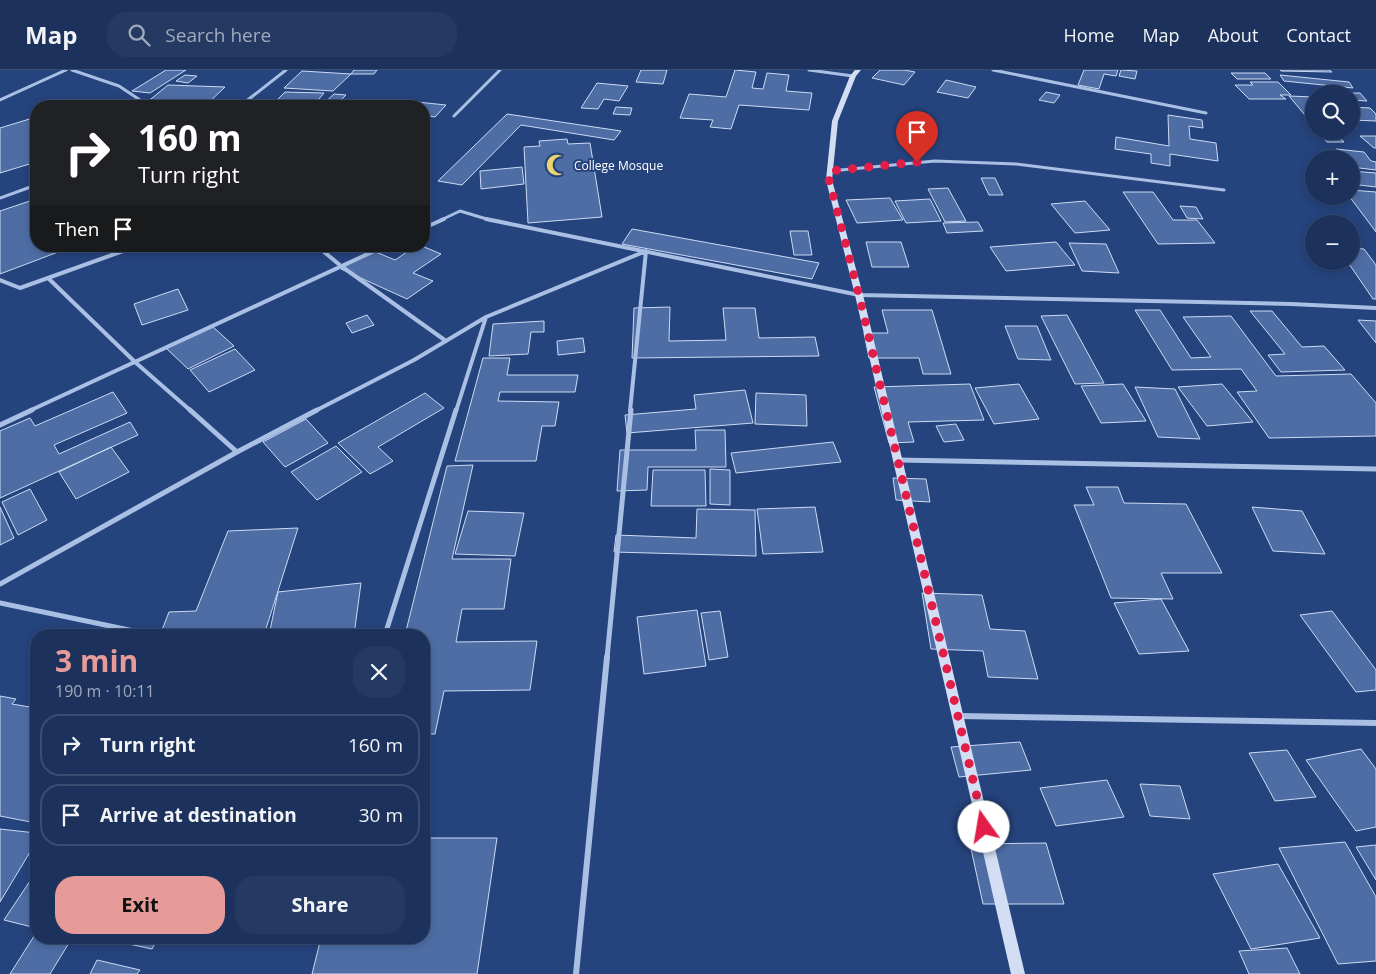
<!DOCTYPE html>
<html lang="en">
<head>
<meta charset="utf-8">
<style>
	:root { --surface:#1c325d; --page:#253a63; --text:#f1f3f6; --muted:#a0aabc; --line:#3a4d72; --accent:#e69b98 }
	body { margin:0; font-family:"Open Sans",sans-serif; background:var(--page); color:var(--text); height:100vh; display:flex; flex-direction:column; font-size:19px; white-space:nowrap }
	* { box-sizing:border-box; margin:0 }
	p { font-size:16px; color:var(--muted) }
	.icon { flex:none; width:28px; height:28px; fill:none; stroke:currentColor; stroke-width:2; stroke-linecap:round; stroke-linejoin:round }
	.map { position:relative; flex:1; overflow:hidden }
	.drawer { position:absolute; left:30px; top:559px; width:400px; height:315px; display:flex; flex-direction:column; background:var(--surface); border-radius:20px; box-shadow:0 2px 8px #0003,0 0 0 1px var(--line) }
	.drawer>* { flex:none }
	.banner { position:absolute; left:30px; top:30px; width:400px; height:152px; border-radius:20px; box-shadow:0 2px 8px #0003,0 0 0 1px var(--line); background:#202124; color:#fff; overflow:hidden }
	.controls { position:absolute; left:1305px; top:15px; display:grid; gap:10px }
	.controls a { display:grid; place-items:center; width:55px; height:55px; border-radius:50%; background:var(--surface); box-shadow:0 2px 8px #0003,0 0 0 1px var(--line); font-size:25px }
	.pin { position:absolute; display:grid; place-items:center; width:42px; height:42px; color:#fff; margin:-51px -21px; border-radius:50% 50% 50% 0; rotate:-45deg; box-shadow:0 0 5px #0007 }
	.pin .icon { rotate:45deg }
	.me { position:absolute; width:55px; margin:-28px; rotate:347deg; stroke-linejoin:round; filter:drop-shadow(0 0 4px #0008) }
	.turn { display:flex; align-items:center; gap:18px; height:105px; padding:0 25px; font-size:22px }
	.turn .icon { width:65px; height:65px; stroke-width:2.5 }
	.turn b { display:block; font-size:35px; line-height:42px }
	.then { display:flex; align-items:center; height:48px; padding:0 25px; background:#0003; gap:10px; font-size:19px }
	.round { display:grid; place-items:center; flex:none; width:52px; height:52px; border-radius:20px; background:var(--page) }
	.summary { display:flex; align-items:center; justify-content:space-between; height:85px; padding:0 25px }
	h1 { font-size:30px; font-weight:700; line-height:38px; color:var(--accent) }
	.action { display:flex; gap:10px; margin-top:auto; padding:10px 25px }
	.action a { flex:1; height:58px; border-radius:20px; background:var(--accent); color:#111; font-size:20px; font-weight:700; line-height:58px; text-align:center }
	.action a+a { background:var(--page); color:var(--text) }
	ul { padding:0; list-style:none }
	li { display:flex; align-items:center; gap:15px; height:62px; margin:0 10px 8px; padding:0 15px; border:2px solid var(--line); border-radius:20px }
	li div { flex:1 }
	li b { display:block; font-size:19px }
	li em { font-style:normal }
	header { display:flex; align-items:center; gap:30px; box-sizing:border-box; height:70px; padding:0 25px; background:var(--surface); border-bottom:1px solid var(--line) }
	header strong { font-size:24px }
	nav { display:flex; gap:28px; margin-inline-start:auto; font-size:18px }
	.search { width:350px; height:45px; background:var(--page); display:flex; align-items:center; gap:12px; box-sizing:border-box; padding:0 18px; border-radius:20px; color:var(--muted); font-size:19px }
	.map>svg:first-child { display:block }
	.building { fill:#4e6da4; stroke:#ccdbf4 }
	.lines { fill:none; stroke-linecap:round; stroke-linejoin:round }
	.street-far3 { stroke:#a9bfe4; stroke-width:3 }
	.street-far2 { stroke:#a9bfe4; stroke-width:4 }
	.street-far1 { stroke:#a9bfe4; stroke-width:5 }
	.street { stroke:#a9bfe4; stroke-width:6 }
	.secondary { fill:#d3def4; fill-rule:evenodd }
	.route { stroke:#e11d48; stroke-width:9; stroke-dasharray:0 16.2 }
	.labels { text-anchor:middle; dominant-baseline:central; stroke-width:4; stroke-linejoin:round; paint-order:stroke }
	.far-poi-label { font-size:12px; fill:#fff; stroke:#25437c; text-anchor:start }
</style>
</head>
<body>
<header>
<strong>Map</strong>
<div class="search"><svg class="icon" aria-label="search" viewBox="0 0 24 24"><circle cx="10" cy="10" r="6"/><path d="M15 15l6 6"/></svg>Search here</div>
<nav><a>Home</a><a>Map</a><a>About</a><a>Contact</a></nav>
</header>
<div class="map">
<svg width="1376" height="904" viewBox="0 0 1376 904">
	<rect width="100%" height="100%" fill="#25437c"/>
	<path class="building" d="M166 0H186L150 23 132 21Z
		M354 0H377L374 4H351Z
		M641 0H667L663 14 636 12Z
		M735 0 756 2 752 18 763 19 767 3 789 5 786 21 812 23 809 40 739 35 731 59 710 57 713 50 680 48 689 24 726 27Z
		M880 0H904L915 2 904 15 872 8Z
		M1084 0H1118L1116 6 1104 4 1099 19 1078 15Z
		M1121 0 1137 1 1135 9 1119 6Z
		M1280 0H1329L1332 2 1281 1Z
		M302 1 351 4 333 21 284 18Z
		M1231 3H1265L1271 9H1237Z
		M185 5 197 6 188 13 176 11Z
		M1280 5 1349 12 1353 18 1284 11Z
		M946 10 976 17 968 28 937 22Z
		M1250 12H1278L1291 25H1280L1286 29H1249L1235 15H1253Z
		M597 13 628 16 619 31 604 29 598 39 581 38Z
		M168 15 225 17 205 36 146 33Z
		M285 22 324 23 313 36H271Z
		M1046 22 1060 25 1054 33 1039 30Z
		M1345 23H1360L1367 31 1353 30 1351 24Z
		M334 24 346 25 335 36H321Z
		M1289 26 1314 27V56Z
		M398 30 446 35 435 47 424 45V36H391Z
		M91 31 97 36H73Z
		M616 37 632 38 630 45 613 44Z
		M1351 37 1370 38 1376 44V51L1351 50Z
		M507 44 621 61 614 70 521 55 462 115 438 111Z
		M1168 45 1202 50 1203 58 1189 56 1190 69 1216 73 1218 91 1170 84V96L1151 93V84L1115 79 1116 67 1169 76Z
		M36 47V92L0 103V58Z
		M1318 61H1334L1344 72H1327Z
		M1360 66H1376V78H1374Z
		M567 69 568 74 590 73 602 147 528 153 524 77 540 76 539 71Z
		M1336 79 1364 82 1371 91 1376 92V100L1351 97V89H1321L1319 85 1341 87Z
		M522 97 524 114 481 119 480 101Z
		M1351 101 1376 103V117L1351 114Z
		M981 108H995L1003 125H989Z
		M948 118 966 151 945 152 928 119Z
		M1351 120 1376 122V162L1349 126H1351Z
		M1123 122H1153L1173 150H1197L1215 173 1158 174Z
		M890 128 903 150 857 153 846 130Z
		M36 129V176H74L0 204V141Z
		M930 129 941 151 906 153 895 131Z
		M1085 131 1110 160 1075 163 1051 134Z
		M1180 136 1196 137 1203 149 1187 148Z
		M978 152 983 161 947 163 943 153Z
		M632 159 819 193 812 209 622 174Z
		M790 161H808L812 185H794Z
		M866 172H901L909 197H872Z
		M1056 172 1075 195 1006 201 990 177Z
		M1069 173 1106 174 1119 203 1082 201Z
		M416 176H422L441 184 413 203 433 211 407 229 341 199 371 180 395 190Z
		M1351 178 1364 179 1376 195V229H1373L1347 191H1351Z
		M178 219 188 240 142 255 134 234Z
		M670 237 669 271 726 270 723 238H755L759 268 815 267 819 286 632 288 634 238Z
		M882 240H932L951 304H923L919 288H869L864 263H888Z
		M1135 240H1160L1191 288 1211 287 1183 247 1231 246 1276 306 1351 304 1376 333V366L1269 368 1237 322 1257 321 1241 299 1172 300Z
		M1250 241H1272L1302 277 1324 276 1345 300 1281 302 1268 285 1285 284Z
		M367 245 374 255 352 263 346 253Z
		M1067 245 1104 313 1075 314 1041 246Z
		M1358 250 1376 251V273Z
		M544 251V262H531L528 284 489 286 493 254Z
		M212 256 234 276 188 299 166 278Z
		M1005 256H1037L1051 290 1018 289Z
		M583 268 585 282 558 285 557 271Z
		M235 279 255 300 209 322 190 300Z
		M483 288H510L507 305H578L575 322H500L498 331 559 332 555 356H542L536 391H455Z
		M970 314 984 350 908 352 914 372 889 373 874 317Z
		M1019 314 1039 349 994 354 975 318Z
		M1123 314 1146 351 1101 353 1081 316Z
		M1222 314 1253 352 1207 356 1178 317Z
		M1135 317 1175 319 1200 369 1158 367Z
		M745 320 753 353 627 363 625 345 696 339 694 325Z
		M113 322 127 343 54 375 59 384 130 352 138 365 0 428V361L30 348 35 356Z
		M425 323 444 338 378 377 393 391 370 404 338 373Z
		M756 323 806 325 807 356 755 354Z
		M306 349 328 373 285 397 263 372Z
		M956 354 964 370 944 372 936 356Z
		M695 360H725L726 397H648L647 420 617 421 620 380H696Z
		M833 372 841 392 736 403 731 383Z
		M336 376 362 402 317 430 291 402Z
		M111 377 129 402 76 429 59 402Z
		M473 395 452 489H511L504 539H462L456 572 537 571 530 620 444 621 435 664H424V565H405L447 396Z
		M710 399 730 400V435L710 434Z
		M653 400H705L706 436H651Z
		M893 408 926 409 930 432 896 430Z
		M1086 417H1118L1124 433 1186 434 1222 503H1161L1173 529 1111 528 1074 435H1094Z
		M30 419 47 450 18 465 2 432Z
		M0 437 14 468 0 475Z
		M815 437 823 482 763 484 757 439Z
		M1252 437 1302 441 1325 484 1273 481Z
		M697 439 755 440 756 486 614 482 616 465 696 468Z
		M468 441 524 443 515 486 455 484Z
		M298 458 264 565H160L169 542 196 541 228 461Z
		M361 513 354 565H269L278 522Z
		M922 523 982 525 990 559 1025 561 1038 609 988 607 983 581 931 579Z
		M1161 529 1189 581 1139 584 1114 533Z
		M697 540 706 596 644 604 637 547Z
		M720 541 728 587 709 590 701 543Z
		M1332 541 1376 600V620L1356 622 1300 545Z
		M0 626 16 629 12 634 36 638V753L0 746Z
		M1020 672 1031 700 959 707 951 677Z
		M1361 679 1376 699V757L1356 761 1306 690Z
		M1287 680 1316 727 1275 731 1249 683Z
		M1107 710 1124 747 1056 756 1040 718Z
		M1140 714 1180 716 1190 749 1150 746Z
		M0 759 36 763V772L0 832Z
		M424 768H497L477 904H312L321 868H424Z
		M1345 772 1376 827V891L1338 894 1279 778Z
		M1046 773 1064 834H983L970 774Z
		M1376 775V810L1356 777Z
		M1278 794 1320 868 1251 879 1213 804Z
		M36 802V858L4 850Z
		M36 863V868H72L50 904H10Z
		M101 868H158L152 879Z
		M1287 878 1300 904H1249L1239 881Z
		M97 890 140 900 137 904H90Z"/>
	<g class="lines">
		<path class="street-far3" d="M72 0 119 16 149 36
			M809 0 853 6
			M993 0 1206 43
			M0 30 66 0
			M240 36 286 0
			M454 46 500 0
			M830 101 935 91 1016 94 1224 120
			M0 128 36 115
			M441 150 460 141 490 150"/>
		<path class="street-far2" d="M486 149 859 225 1291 234 1376 238
			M424 158 444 149
			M317 176 341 196 446 271
			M48 208 135 292 191 341
			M0 210 20 218 137 176
			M29 341 385 176
			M315 341 414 290 486 247 646 181 630 341
			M456 341 486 247"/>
		<path class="street-far1" d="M190 340 237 382
			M0 355 32 340
			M898 390 1376 399
			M0 514 237 382 317 340
			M0 533 153 565
			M385 565 456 340
			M607 588 631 340"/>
		<path class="street" d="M959 646 1376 653
			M576 904 607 587"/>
		<path class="secondary" d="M855 0H861L856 6 838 51 832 110 863 225 1025 904H1011L855 225 826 110 832 51 850 6Z"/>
	</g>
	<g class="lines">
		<path class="route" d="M917 92 830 101 829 110 859 225 984 757"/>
	</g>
	<defs>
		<g id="mosque-bare" transform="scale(1.725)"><path d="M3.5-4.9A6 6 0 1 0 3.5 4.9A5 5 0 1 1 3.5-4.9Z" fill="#eed46e" stroke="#25437c" stroke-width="2.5" paint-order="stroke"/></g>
	</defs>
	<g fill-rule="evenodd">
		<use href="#mosque-bare" x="557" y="95"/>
	</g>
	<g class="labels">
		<g class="far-poi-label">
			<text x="574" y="95">College Mosque</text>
		</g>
	</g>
</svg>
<div class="controls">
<a><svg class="icon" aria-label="search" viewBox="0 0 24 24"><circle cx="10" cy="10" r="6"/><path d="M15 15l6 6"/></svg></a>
<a>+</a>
<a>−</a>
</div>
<div class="pin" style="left:917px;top:92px;background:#d93025"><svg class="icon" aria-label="arrive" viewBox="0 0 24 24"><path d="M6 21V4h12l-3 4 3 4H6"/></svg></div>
<svg class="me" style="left:984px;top:757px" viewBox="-20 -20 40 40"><circle r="19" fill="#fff"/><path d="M0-13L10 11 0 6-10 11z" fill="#e11d48"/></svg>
<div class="banner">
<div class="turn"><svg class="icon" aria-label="right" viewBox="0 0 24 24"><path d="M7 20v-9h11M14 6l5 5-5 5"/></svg><div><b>160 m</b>Turn right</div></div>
<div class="then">Then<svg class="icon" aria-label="arrive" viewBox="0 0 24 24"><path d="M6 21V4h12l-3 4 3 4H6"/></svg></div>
</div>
<section class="drawer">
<div class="summary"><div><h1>3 min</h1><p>190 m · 10:11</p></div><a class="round"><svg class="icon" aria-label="close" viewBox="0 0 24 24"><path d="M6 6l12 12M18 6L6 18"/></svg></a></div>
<ul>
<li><svg class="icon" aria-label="right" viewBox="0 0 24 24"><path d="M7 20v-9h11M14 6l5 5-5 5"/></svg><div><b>Turn right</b></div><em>160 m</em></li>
<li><svg class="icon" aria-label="arrive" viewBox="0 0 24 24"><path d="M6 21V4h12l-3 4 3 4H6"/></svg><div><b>Arrive at destination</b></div><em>30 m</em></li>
</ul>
<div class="action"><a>Exit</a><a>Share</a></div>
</section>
</div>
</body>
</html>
